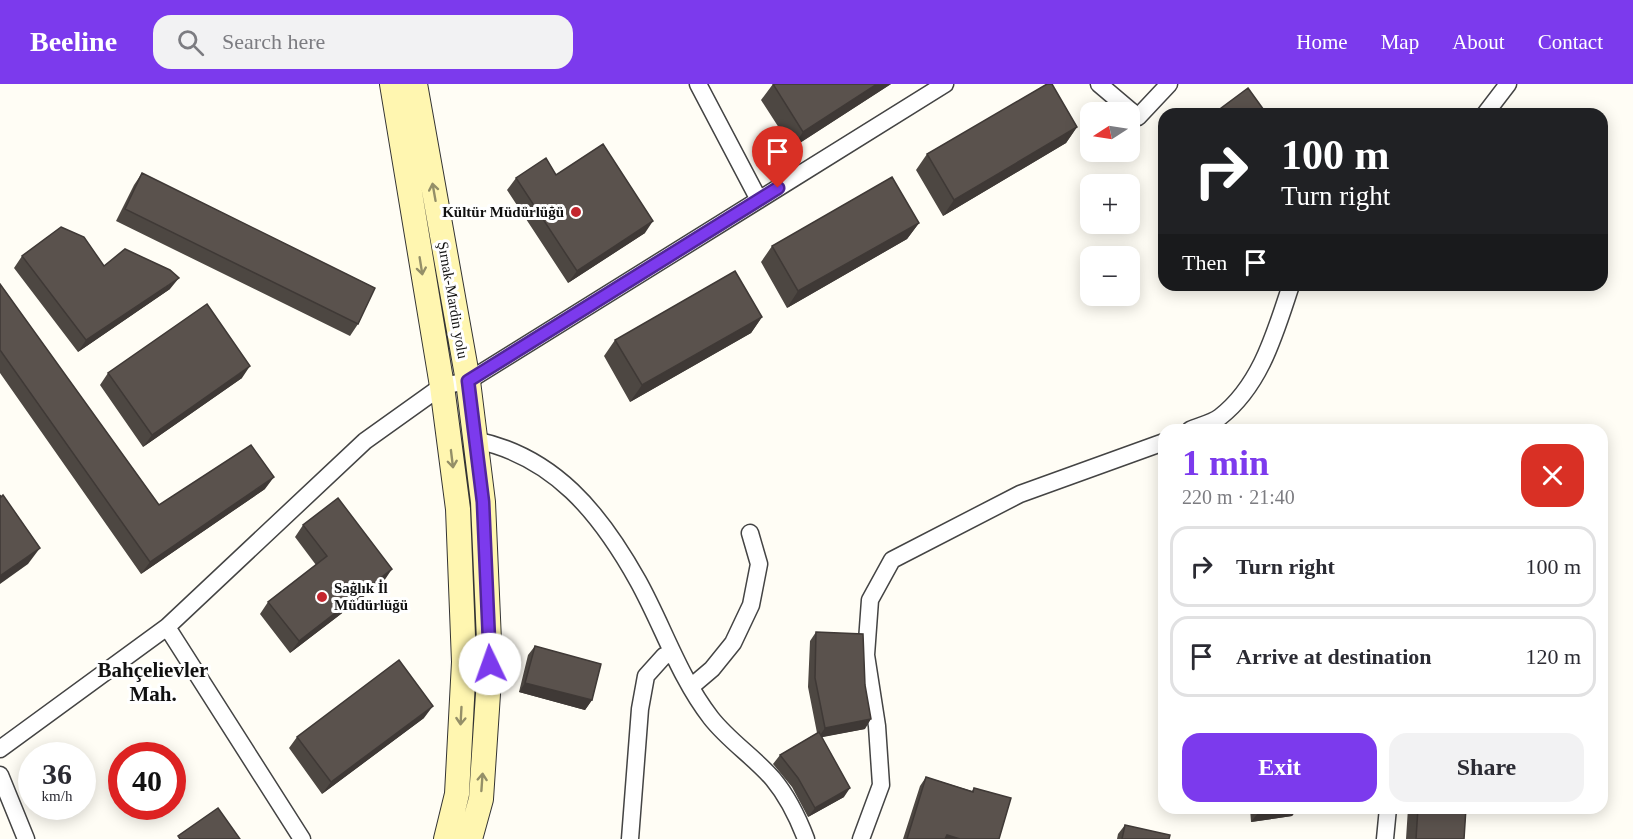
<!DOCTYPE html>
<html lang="en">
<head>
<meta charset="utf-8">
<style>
	:root { --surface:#fff; --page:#f2f2f3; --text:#2b2b33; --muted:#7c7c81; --line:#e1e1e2; --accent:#7c3aed }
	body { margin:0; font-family:"Times New Roman",serif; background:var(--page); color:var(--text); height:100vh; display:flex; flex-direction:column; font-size:22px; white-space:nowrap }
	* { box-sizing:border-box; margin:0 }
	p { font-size:20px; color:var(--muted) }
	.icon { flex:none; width:33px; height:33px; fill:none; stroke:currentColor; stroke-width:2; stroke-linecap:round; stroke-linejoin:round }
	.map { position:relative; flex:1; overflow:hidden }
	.side { position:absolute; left:1158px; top:340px; width:450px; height:390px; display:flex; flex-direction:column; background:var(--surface); border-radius:18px; box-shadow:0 3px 15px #0003 }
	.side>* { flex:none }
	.banner { position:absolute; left:1158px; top:24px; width:450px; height:183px; border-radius:18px; box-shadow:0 3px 15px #0003; background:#202124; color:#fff; overflow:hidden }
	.needle { width:39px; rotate:258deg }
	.controls { position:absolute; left:1080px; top:18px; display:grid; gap:12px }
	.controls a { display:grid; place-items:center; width:60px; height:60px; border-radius:12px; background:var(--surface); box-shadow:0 3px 15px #0003; font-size:30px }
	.speed { position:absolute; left:18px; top:658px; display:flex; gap:12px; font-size:30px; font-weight:700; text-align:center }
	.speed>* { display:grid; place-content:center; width:78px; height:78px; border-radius:50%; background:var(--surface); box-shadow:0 3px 15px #0003; line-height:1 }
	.speed small { font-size:15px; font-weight:400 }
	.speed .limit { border:9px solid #d22; background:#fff; color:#111 }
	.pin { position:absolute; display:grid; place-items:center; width:51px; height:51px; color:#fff; margin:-62px -26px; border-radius:50% 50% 50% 0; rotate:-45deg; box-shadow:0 0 6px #0007 }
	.pin .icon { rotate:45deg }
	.me { position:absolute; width:66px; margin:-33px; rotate:357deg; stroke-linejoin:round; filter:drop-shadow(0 0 4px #0008) }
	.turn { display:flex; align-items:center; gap:21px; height:126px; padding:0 24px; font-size:27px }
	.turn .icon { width:78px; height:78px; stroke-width:2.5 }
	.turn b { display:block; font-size:42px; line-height:51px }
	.then { display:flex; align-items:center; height:57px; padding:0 24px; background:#0003; gap:12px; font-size:22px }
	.round { display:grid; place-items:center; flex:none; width:63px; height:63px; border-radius:18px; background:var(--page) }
	.summary { display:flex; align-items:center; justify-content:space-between; height:102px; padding:0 24px }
	h1 { font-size:36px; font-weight:600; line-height:45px; color:var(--accent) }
	.action { display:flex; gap:12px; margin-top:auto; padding:12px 24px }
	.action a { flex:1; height:69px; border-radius:18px; background:var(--accent); color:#fff; font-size:24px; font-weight:600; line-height:69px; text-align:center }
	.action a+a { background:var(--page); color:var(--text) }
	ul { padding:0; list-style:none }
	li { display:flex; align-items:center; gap:18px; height:81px; margin:0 12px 9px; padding:0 12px; border:3px solid var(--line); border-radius:18px }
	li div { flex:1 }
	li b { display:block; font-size:22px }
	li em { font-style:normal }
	header { display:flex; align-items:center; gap:36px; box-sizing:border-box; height:84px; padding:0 30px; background:var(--accent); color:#fff }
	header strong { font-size:28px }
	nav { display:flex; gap:33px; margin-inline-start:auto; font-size:21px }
	.search { width:420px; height:54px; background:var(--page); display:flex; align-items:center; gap:15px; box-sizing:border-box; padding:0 21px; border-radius:18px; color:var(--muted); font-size:22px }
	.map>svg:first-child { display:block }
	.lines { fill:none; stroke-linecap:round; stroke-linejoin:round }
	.street-casing { stroke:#444; stroke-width:19 }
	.secondary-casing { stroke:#333; stroke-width:26 }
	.street { stroke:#fff; stroke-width:16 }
	.secondary { stroke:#fff6b0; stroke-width:24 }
	.wall { fill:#4d4742 }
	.shaded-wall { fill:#3f3936 }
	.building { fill:#5a524d; stroke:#3f3936; stroke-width:1.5 }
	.oneway { stroke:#948f68 }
	.route-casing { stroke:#51269a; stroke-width:15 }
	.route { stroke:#7c3aed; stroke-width:10 }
	.poi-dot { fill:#c4262e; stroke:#fff; stroke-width:2 }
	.labels { text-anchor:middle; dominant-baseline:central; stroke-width:6; stroke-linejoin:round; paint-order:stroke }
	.poi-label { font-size:15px; font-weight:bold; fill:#111; stroke:#fff; text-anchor:end }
	.street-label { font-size:15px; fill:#111; stroke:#fff }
	.district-label { font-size:21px; font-weight:bold; fill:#111; stroke:#fff }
</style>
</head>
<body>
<header>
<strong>Beeline</strong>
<div class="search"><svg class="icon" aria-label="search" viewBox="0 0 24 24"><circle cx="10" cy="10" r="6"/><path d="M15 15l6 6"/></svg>Search here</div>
<nav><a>Home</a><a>Map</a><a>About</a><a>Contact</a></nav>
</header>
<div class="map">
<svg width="1633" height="755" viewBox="0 0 1633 755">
	<rect width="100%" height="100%" fill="#fffdf5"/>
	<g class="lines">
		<g class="street-casing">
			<path id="street" d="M698 0 759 116
				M1099 0 1138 33 1169 0
				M1485 30 1508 0
				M1190 346C1199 342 1212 339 1220 333 1261 301 1275 249 1291 201
				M475 356C554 372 600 429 638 497 663 542 679 593 711 634 729 657 754 673 773 695 788 713 798 734 806 755
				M167 543 302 755
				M692 602 712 585 733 559 751 521 759 480 750 449
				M0 665 167 543 365 357 442 302 468 297 945 0
				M0 691 26 755
				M630 755 640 625 646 592 664 572 672 570
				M861 755 881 701 877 642 866 571 870 516 892 476 1020 410 1164 358
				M1385 755 1388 724"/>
		</g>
		<g class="secondary-casing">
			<path id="secondary" d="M392 0 442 302 458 425 464 578 457 710 446 755
				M415 0 468 297 483 418 490 580 481 715 470 755"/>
		</g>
		<use href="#street" class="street"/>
		<use href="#secondary" class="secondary"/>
	</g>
	<path class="wall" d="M773 0H891L792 64 761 16Z
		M1220 25 1265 30H1216Z
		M1077 43 1066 59 943 132 916 86 927 70Z
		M142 89 358 240 350 252 116 137 134 101Z
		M556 91 645 149 568 199 507 106 516 94Z
		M919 139 907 155 787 224 761 178 772 162Z
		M22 172 104 182 170 205 78 268 14 184Z
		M0 200 159 421 265 405 141 490 0 289Z
		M762 233 751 249 630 318 604 272 615 256Z
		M108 289 242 294 143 363 100 301Z
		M303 441 384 497 290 569 260 530 268 518 316 481 295 453Z
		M816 548 865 645 821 653 844 713 808 733 792 703 773 680 780 671 817 649 808 603 810 557Z
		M535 562 592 616 585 626 519 608 528 571Z
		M424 634 322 710 289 664 297 653Z
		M926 693 972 707 974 704 999 755H903L920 702Z
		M1250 724H1298L1292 732 1251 738Z
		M1408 724H1466L1464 755H1406Z
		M1125 741 1169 755H1117L1118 750Z"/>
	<path class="shaded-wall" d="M877 0H891L792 64 803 48Z
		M1077 43 1066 59 943 132 954 116Z
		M653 137 645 149 568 199 577 187Z
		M919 139 907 155 787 224 798 207Z
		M179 194 170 205 78 268 86 256Z
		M762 233 751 249 630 318 642 301Z
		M250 282 242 294 143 363 152 351Z
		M274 393 265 405 141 490 150 478Z
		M40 464 28 480 0 500V492Z
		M392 485 384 497 290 569 299 557Z
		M525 599 592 616 585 626 519 608Z
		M433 622 424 634 322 710 331 698Z
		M871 635 865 645 818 654 825 644Z
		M850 704 844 713 808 733 815 724Z
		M1288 724H1298L1292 732 1251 738 1258 729Z
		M947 751 960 755H944Z"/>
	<path class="building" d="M773 0H877L803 48Z
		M1047 0H1052L1077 43 954 116 927 70Z
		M1248 4 1266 29 1265 30H1224L1220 25Z
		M603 60 653 137 577 187 516 94 546 74 556 91Z
		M142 89 375 204 358 240 125 125Z
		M892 93 919 139 798 207 772 162Z
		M61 143 84 153 104 182 125 165 170 186 179 194 86 256 22 172Z
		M735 187 762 233 642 301 615 256Z
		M0 200 159 421 251 361 274 393 150 478 0 266Z
		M207 220 250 282 152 351 108 289Z
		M0 411 1 413 3 411 40 464 0 492Z
		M338 414 392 485 299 557 268 518 327 472 303 441Z
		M816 548 863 550 865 601 871 635 825 644 815 594Z
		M535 562 601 580 592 616 525 599Z
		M399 576 433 622 331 698 297 653Z
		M819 648 850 704 815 724 798 694 780 671Z
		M926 693 973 708 974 704 1011 714 999 755H960L947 751 945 755H907Z
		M218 724 240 755H180L178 752Z
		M1257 724H1288L1258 729Z
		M1418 724H1466L1464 755H1416Z
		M1125 741 1170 751 1169 755H1122Z"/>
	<defs><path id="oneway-shaft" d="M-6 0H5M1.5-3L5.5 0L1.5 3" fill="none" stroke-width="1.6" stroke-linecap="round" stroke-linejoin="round" transform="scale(1.5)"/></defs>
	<g class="oneway">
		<use href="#oneway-shaft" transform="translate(434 108) rotate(-100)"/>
		<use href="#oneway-shaft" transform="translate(421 182) rotate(81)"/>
		<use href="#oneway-shaft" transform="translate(452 375) rotate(83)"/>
		<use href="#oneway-shaft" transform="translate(461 632) rotate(93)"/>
		<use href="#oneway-shaft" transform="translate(482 698) rotate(-86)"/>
	</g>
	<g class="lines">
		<g class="route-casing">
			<path id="route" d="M490 580 483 418 468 297 778 104"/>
		</g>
		<use href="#route" class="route"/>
	</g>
	<g class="poi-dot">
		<circle cx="576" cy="128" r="6"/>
		<circle cx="322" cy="513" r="6"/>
	</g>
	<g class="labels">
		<g class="poi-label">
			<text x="564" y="128">Kültür Müdürlüğü</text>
			<text x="334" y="504" text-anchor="start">Sağlık İl<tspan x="334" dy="17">Müdürlüğü</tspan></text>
		</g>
		<g class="street-label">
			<text transform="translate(453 216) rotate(80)">Şırnak-Mardin yolu</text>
		</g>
		<g class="district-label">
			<text x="153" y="586">Bahçelievler<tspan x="153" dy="24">Mah.</tspan></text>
		</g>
	</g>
</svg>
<div class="controls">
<a><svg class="needle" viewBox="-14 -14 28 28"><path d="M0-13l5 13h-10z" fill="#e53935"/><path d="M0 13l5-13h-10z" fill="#7c7c81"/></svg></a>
<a>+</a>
<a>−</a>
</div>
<div class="speed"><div>36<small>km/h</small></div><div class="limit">40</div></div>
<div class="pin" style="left:778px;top:104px;background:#d93025"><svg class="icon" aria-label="arrive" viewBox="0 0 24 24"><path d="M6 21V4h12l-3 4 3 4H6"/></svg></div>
<svg class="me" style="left:490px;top:580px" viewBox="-20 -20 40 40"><circle r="19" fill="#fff"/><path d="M0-13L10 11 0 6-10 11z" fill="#7c3aed"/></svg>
<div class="banner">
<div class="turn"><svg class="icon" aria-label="right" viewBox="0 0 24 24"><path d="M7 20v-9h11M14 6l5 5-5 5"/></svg><div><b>100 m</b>Turn right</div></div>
<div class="then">Then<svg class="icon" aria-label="arrive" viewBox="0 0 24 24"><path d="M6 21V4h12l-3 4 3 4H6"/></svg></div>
</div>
<section class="side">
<div class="summary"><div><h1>1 min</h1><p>220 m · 21:40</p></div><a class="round" style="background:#d93025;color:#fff"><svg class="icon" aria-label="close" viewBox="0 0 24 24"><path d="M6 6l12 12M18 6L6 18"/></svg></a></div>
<ul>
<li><svg class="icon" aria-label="right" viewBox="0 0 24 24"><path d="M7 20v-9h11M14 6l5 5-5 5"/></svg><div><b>Turn right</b></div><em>100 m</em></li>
<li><svg class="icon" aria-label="arrive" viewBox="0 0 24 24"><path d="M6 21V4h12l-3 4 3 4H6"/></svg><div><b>Arrive at destination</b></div><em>120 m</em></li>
</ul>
<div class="action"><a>Exit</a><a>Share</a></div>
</section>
</div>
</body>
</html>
